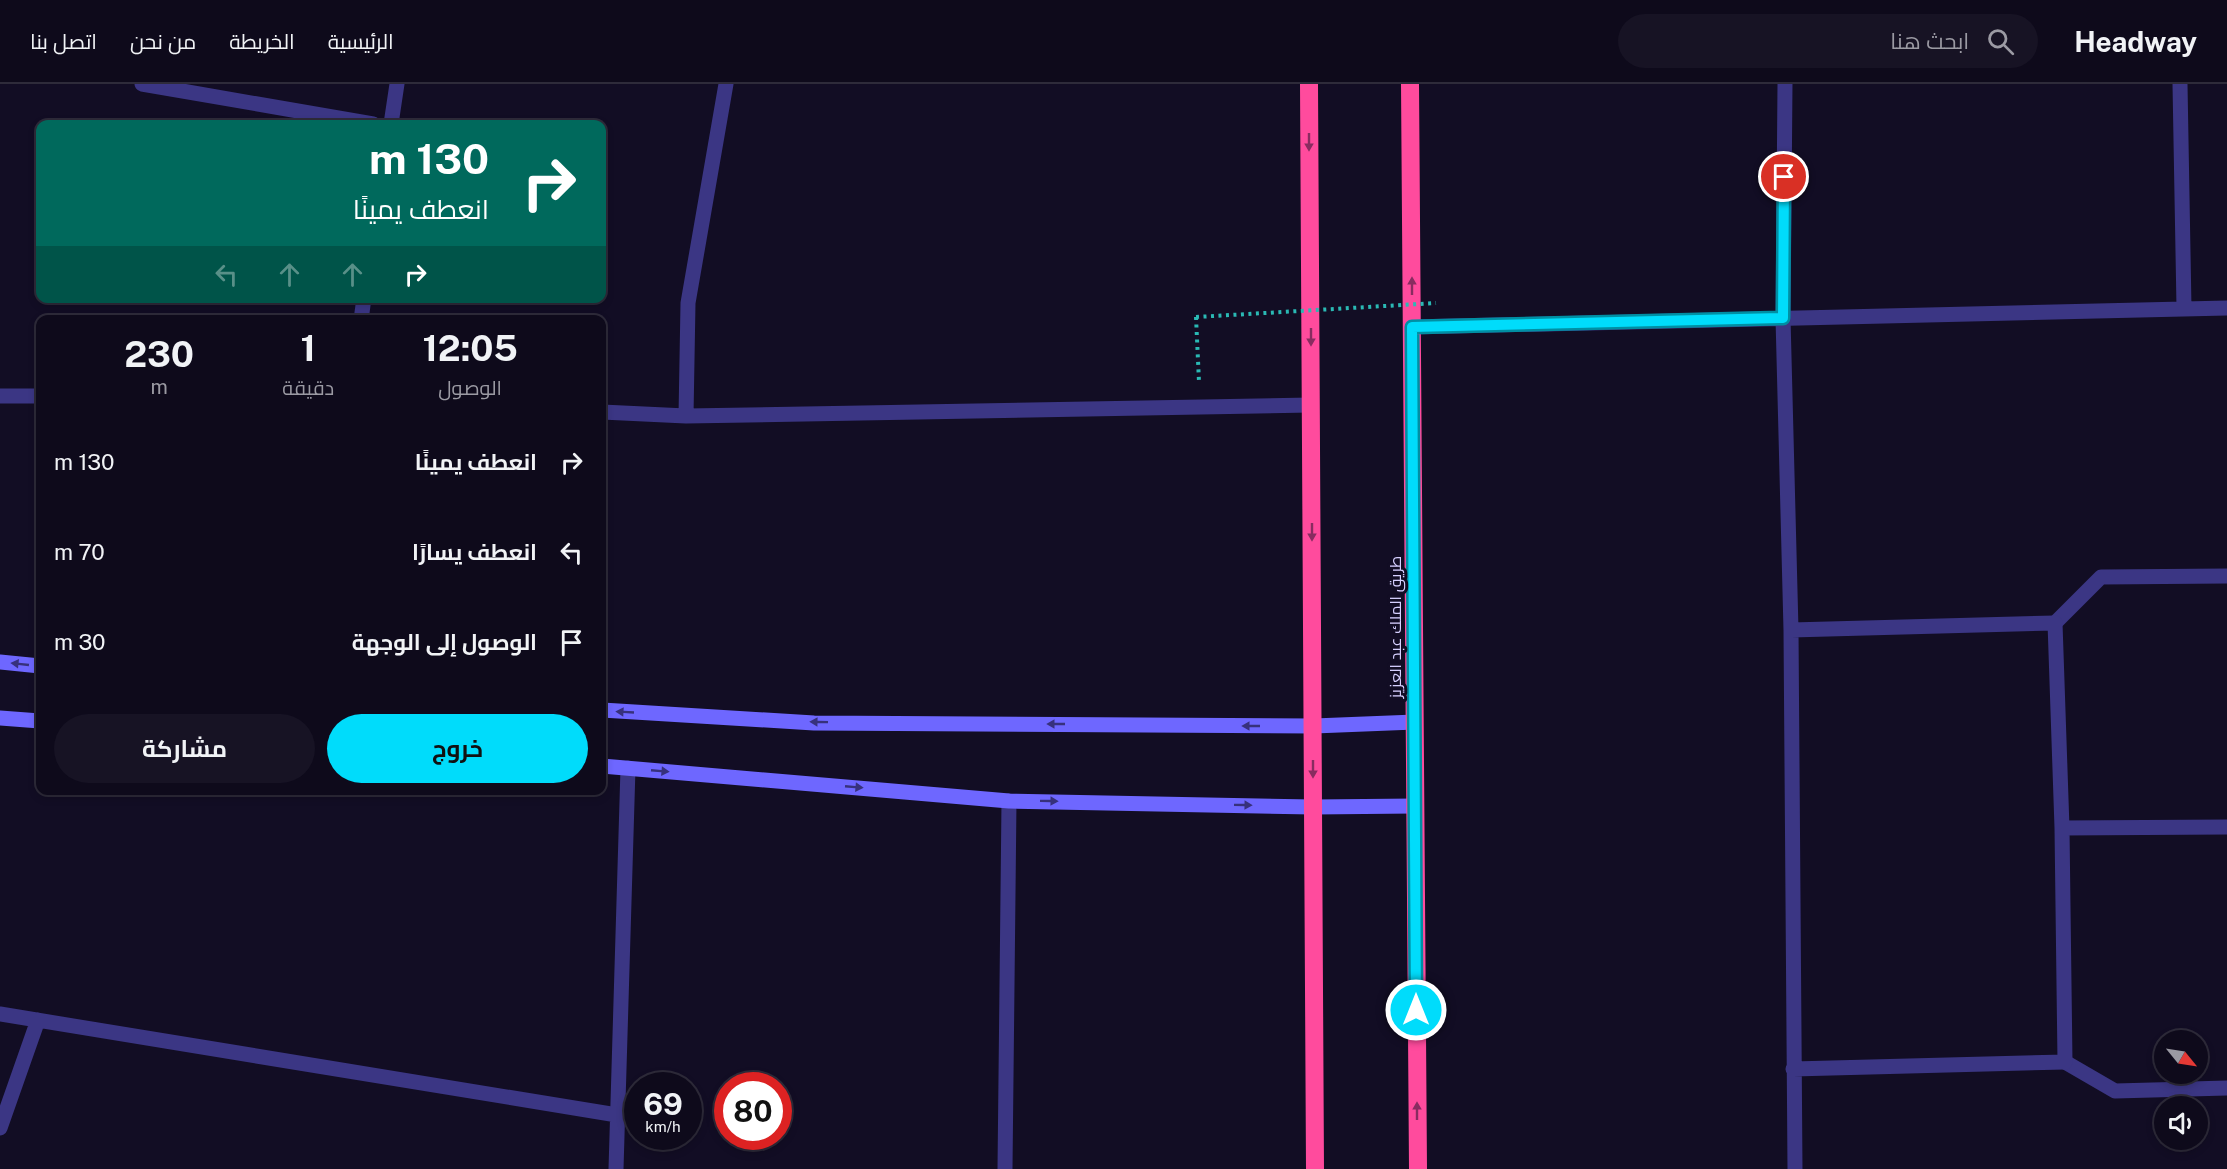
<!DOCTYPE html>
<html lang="ar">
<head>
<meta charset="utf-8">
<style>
	:root { --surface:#0e0a1b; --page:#171324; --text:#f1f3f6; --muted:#9b9aa3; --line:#2e2b3a; --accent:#00dcfb }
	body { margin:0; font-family:"Public Sans",Cairo,sans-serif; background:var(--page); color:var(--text); direction:rtl; height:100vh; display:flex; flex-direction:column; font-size:22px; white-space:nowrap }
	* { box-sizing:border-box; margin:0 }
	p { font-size:20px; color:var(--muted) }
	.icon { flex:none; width:33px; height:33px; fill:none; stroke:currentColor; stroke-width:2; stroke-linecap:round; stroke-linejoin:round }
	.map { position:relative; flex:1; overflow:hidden; direction:ltr }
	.drawer { position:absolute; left:36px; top:231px; width:570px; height:480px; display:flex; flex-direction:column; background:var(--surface); border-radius:12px; box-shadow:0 3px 9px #0003,0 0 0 2px var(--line); direction:rtl }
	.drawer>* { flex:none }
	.banner { position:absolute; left:36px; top:36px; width:570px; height:183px; border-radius:12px; box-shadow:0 3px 9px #0003,0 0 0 2px var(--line); direction:rtl; background:#00695c; color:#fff; overflow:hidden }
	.needle { width:39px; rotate:120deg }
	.tools { position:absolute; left:2154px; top:946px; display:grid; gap:12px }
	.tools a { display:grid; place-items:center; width:54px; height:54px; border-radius:50%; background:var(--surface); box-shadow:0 3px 9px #0003,0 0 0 2px var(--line); font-size:30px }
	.speed { position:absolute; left:624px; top:988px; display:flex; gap:12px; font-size:30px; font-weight:700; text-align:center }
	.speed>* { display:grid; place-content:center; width:78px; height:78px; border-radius:50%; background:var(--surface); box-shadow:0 3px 9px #0003,0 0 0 2px var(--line); line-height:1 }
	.speed small { font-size:15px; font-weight:400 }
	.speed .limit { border:9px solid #d22; background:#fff; color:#111 }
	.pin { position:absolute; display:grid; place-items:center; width:51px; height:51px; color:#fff; margin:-26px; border:3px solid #fff; border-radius:50%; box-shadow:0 2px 6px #0007 }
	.me { position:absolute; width:66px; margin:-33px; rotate:0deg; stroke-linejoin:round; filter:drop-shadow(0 0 4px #0008) }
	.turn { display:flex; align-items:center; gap:21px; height:126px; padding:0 18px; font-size:27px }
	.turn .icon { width:78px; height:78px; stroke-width:2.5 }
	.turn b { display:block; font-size:42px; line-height:51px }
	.lanes { display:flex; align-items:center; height:57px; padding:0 18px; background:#0003; justify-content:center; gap:30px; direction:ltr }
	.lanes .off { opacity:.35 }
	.eta { display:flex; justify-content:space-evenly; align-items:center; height:102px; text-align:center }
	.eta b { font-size:36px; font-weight:700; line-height:42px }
	.button { display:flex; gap:12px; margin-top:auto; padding:12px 18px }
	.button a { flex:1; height:69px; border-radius:36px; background:var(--accent); color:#111; font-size:24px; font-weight:700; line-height:69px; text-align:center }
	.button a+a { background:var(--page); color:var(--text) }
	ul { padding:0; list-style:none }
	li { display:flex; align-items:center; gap:18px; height:90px; padding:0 18px }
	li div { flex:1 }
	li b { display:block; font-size:22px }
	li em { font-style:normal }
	header { display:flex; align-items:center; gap:36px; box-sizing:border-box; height:84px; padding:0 30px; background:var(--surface); border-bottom:2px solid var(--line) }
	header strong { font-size:28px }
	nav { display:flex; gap:33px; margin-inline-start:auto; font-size:21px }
	.search { width:420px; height:54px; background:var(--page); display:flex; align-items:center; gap:15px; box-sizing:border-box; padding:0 21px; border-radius:33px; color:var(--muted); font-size:22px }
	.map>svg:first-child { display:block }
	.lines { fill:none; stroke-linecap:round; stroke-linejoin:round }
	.path { stroke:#2ab9b4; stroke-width:4; stroke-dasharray:3 4.5; stroke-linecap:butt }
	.lane { stroke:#3b3684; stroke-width:15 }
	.street { stroke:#3b3684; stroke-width:15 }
	.secondary { stroke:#6e67ff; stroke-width:15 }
	.highway { stroke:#ff4b9d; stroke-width:18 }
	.path-bridge { stroke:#2ab9b4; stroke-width:4; stroke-dasharray:3 4.5; stroke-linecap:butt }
	.oneway { fill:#882c60 }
	.oneway2 { fill:#37317c }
	.route-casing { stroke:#008fa3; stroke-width:15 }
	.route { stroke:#00dcfb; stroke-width:10 }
	.labels { text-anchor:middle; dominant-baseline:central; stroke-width:6; stroke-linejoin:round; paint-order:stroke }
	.street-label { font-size:16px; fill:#d6d0ff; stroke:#120d24 }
</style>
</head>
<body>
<header>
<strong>Headway</strong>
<div class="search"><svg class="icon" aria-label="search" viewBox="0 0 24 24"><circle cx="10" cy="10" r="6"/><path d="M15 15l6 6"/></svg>ابحث هنا</div>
<nav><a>الرئيسية</a><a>الخريطة</a><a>من نحن</a><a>اتصل بنا</a></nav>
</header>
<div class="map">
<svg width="2227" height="1085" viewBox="0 0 2227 1085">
	<rect width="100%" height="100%" fill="#120d24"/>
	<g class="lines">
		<path class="path" d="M1196 233 1199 298"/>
		<path class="lane" d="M2055 539 2101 493 2227 492
			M2065 978 2115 1007 2227 1004"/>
		<path class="street" d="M142 0 373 40
			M1785 0 1783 234 1791 546 1795 1085
			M2180 0 2184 224
			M391 40 397 0
			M361 236 364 214
			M1412 243 2227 224
			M0 312H40
			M602 328 686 332 1311 321
			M686 332 688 219 726 0
			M1791 546 2055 539 2062 744 2065 978 1793 985
			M2062 744 2227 743
			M0 930 617 1031
			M0 1044 38 936
			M616 1085 628 684
			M1005 1085 1009 717"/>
		<path class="secondary" d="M0 578 40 582
			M602 626 814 639 1314 642 1415 638
			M0 634 40 637
			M602 682 1009 717 1313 723 1415 722"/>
		<path class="highway" d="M1309 0 1315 1085
			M1410 0 1418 1085"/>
		<path class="path-bridge" d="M1196 233 1436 219"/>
	</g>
	<defs><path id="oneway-solid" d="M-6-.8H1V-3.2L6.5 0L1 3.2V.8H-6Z" transform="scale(1.5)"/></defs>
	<g class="oneway">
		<use href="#oneway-solid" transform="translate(1309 58) rotate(90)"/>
		<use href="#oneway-solid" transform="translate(1412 202) rotate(-90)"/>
		<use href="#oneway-solid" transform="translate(1311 253) rotate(90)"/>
		<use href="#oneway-solid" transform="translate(1312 448) rotate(90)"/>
		<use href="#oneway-solid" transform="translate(1313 685) rotate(90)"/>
		<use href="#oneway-solid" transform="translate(1417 1027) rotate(-90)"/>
	</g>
	<g class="oneway2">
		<use href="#oneway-solid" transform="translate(20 580) rotate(-174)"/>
		<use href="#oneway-solid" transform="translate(625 628) rotate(-177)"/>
		<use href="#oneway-solid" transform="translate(819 638) rotate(-179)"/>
		<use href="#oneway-solid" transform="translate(1056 640) rotate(-180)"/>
		<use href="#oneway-solid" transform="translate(1251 642) rotate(-180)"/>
		<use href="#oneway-solid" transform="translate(660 687) rotate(5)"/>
		<use href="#oneway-solid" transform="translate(854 703) rotate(5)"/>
		<use href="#oneway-solid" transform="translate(1049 717) rotate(1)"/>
		<use href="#oneway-solid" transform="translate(1243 721) rotate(1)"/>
	</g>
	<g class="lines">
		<g class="route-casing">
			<path id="route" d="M1416 926 1412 243 1783 234 1784 93"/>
		</g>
		<use href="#route" class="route"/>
	</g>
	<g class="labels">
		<g class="street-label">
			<text transform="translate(1395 543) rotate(-90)">طريق الملك عبد العزيز</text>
		</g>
	</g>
</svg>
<div class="tools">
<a><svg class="needle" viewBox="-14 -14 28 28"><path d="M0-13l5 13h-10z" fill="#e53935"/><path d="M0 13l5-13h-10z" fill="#9b9aa3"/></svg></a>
<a><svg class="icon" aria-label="sound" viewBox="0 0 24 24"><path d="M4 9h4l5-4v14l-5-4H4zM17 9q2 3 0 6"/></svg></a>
</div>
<div class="speed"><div>69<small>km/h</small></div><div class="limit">80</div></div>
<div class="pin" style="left:1784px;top:93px;background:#d93025"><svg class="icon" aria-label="arrive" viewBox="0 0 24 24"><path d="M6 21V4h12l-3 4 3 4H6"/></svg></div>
<svg class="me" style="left:1416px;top:926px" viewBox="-20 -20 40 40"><circle r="17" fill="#00dcfb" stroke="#fff" stroke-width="3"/><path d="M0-11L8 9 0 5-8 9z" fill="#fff"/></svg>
<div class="banner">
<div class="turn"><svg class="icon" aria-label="right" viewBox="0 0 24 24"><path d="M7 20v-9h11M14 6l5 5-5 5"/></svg><div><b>130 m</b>انعطف يمينًا</div></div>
<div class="lanes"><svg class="icon off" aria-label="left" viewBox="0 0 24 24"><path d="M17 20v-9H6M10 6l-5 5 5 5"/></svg><svg class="icon off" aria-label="ahead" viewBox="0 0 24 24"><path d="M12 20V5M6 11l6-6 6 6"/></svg><svg class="icon off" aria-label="ahead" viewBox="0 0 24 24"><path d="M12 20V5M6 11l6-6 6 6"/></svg><svg class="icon" aria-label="right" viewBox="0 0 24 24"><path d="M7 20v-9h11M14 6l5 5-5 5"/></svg></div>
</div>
<section class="drawer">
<div class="eta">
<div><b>12:05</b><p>الوصول</p></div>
<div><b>1</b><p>دقيقة</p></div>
<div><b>230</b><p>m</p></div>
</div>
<ul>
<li><svg class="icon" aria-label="right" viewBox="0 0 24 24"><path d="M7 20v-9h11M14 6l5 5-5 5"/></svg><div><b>انعطف يمينًا</b></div><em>130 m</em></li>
<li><svg class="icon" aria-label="left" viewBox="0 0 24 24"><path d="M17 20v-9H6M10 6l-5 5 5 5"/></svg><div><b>انعطف يسارًا</b></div><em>70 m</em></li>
<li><svg class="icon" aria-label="arrive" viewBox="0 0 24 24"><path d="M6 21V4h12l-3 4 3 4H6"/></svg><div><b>الوصول إلى الوجهة</b></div><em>30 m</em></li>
</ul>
<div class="button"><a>خروج</a><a>مشاركة</a></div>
</section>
</div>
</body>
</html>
